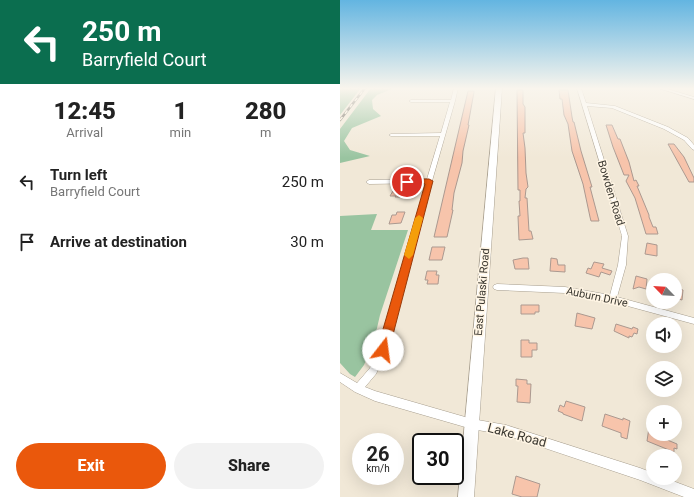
<!DOCTYPE html>
<html lang="en">
<head>
<meta charset="utf-8">
<style>
	:root { --surface:#fff; --page:#f2f2f2; --text:#222; --muted:#767676; --accent:#ea580c }
	body { margin:0; font-family:Roboto,sans-serif; background:var(--page); color:var(--text); height:100vh; display:flex; flex-direction:column; font-size:15px; white-space:nowrap }
	* { box-sizing:border-box; margin:0 }
	p { font-size:13px; color:var(--muted) }
	.icon { flex:none; width:22px; height:22px; fill:none; stroke:currentColor; stroke-width:2; stroke-linecap:round; stroke-linejoin:round }
	.map { position:relative; flex:1; overflow:hidden }
	.details { display:flex; flex-direction:column; background:var(--surface); width:340px }
	.details>* { flex:none }
	.top-card { background:#0b6e4f; color:#fff; overflow:hidden }
	.needle { width:26px; rotate:295deg }
	.fabs { position:absolute; left:306px; top:273px; display:grid; gap:8px }
	.fabs a { display:grid; place-items:center; width:36px; height:36px; border-radius:50%; background:var(--surface); box-shadow:0 4px 16px #0002; font-size:20px }
	.speed { position:absolute; left:12px; top:433px; display:flex; gap:8px; font-size:20px; font-weight:700; text-align:center }
	.speed>* { display:grid; place-content:center; width:52px; height:52px; border-radius:50%; background:var(--surface); box-shadow:0 4px 16px #0002; line-height:1 }
	.speed small { font-size:10px; font-weight:400 }
	.speed .limit { border:2px solid #111; border-radius:6px; background:#fff; color:#111 }
	.pin { position:absolute; display:grid; place-items:center; width:34px; height:34px; color:#fff; margin:-17px; border:2px solid #fff; border-radius:50%; box-shadow:0 1px 4px #0007 }
	.me { position:absolute; width:44px; margin:-22px; rotate:15deg; stroke-linejoin:round; filter:drop-shadow(0 0 3px #0008) }
	.turn { display:flex; align-items:center; gap:14px; height:84px; padding:0 16px; font-size:18px }
	.turn .icon { width:52px; height:52px; stroke-width:2.5 }
	.turn b { display:block; font-size:28px; line-height:34px }
	.eta { display:flex; justify-content:space-evenly; align-items:center; height:68px; text-align:center }
	.eta b { font-size:24px; font-weight:800; line-height:28px }
	.button { display:flex; gap:8px; margin-top:auto; padding:8px 16px }
	.button a { flex:1; height:46px; border-radius:24px; background:var(--accent); color:#fff; font-size:16px; font-weight:800; line-height:46px; text-align:center }
	.button a+a { background:var(--page); color:var(--text) }
	ul { padding:0; list-style:none }
	li { display:flex; align-items:center; gap:12px; height:60px; padding:0 16px }
	li div { flex:1 }
	li b { display:block; font-size:15px }
	li em { font-style:normal }
	main { display:flex; flex:1; min-height:0 }
	.map>svg:first-child { display:block }
	.green { fill:#99c4a0 }
	.building { fill:#f7c4ab; stroke:#ab9990 }
	.lines { fill:none; stroke-linecap:round; stroke-linejoin:round }
	.minor-casing { stroke:#a89f8f; stroke-width:1 }
	.major-casing { stroke:#a89f8f; stroke-width:1 }
	.minor { fill:#fff; fill-rule:evenodd }
	.major { fill:#fff; fill-rule:evenodd }
	.rail-casing { stroke:#635e55; stroke-width:2.5 }
	.rail { stroke:#fff5e4; stroke-width:1.5; stroke-dasharray:4; stroke-linecap:butt }
	.route { fill:#ea580c; stroke:#983908 }
	.slow { fill:#f59e0b }
	.labels { text-anchor:middle; dominant-baseline:central; stroke-width:3; stroke-linejoin:round; paint-order:stroke }
	.street-label { font-size:11px; fill:#3b3831; stroke:#fff5e4 }
	.near-street-label { font-size:13px; fill:#3b3831; stroke:#fff5e4 }
</style>
</head>
<body>
<main>
<section class="details">
<div class="top-card">
<div class="turn"><svg class="icon" aria-label="left" viewBox="0 0 24 24"><path d="M17 20v-9H6M10 6l-5 5 5 5"/></svg><div><b>250 m</b>Barryfield Court</div></div>
</div>
<div class="eta">
<div><b>12:45</b><p>Arrival</p></div>
<div><b>1</b><p>min</p></div>
<div><b>280</b><p>m</p></div>
</div>
<ul>
<li><svg class="icon" aria-label="left" viewBox="0 0 24 24"><path d="M17 20v-9H6M10 6l-5 5 5 5"/></svg><div><b>Turn left</b><p>Barryfield Court</p></div><em>250 m</em></li>
<li><svg class="icon" aria-label="arrive" viewBox="0 0 24 24"><path d="M6 21V4h12l-3 4 3 4H6"/></svg><div><b>Arrive at destination</b></div><em>30 m</em></li>
</ul>
<div class="button"><a>Exit</a><a>Share</a></div>
</section>
<div class="map">
<svg width="354" height="497" viewBox="0 0 354 497">
	<rect width="100%" height="100%" fill="#f1e8d7"/>
	<path class="green" d="M0 88H21L0 115Z
		M31 88H54L37 95 32 100 33 109 41 116 12 128 4 141 10 150 30 156 0 163V129Z
		M37 214 31 230H68L40 315 34 341 24 365 15 377 10 374 0 363V216Z"/>
	<path class="building" d="M177 90H183V104L185 107V133H183L185 148 186 173 188 187 186 189 185 198H187L189 231H191L193 239 179 240 178 216H180L179 201H180V190H178Z
		M219 90H228L232 117 233 122H234L241 151 252 187H250L259 221H251L250 217 243 184 232 151 228 124 224 115 222 99H220Z
		M128 91H134V92L128 125H129L123 151 122 163 114 193 112 210H113L107 237H94Z
		M266 125H272L278 139H280L289 162 294 181 296 180 299 186H297L309 215V217L313 227H316L318 234H306L295 198 286 181 289 175H284L273 147Z
		M328 144H334L344 157 354 178V182H349Z
		M53 191H67V194L66 197H55L56 196H50Z
		M57 212H65L61 223 49 224 52 215H56Z
		M307 243 317 245V256L305 254Z
		M92 247H105L102 260H89Z
		M183 258H188L189 269H175L173 260Z
		M211 258 217 259 218 265H225V272L210 271Z
		M254 262 264 264 262 268 272 271 270 275 261 272 259 277 246 273 248 268 251 269Z
		M87 271H97L96 275H99L98 284H87L88 280H85Z
		M296 276 307 279 306 289 299 287 293 289Z
		M335 288 343 290 342 300 335 298Z
		M181 305H199V312H195V314H181Z
		M237 313 255 318 252 329 235 326Z
		M276 324 292 329 293 327 298 329 297 334 294 333 292 337 289 336V338L274 331Z
		M181 340H189V343H197V350H192V357H181Z
		M176 379 187 380V384H191L190 403 177 402 178 386H176Z
		M226 401 245 407 242 421 223 414V413L218 411 220 405 224 407Z
		M265 414 283 420V418L290 421 287 439 281 437V433L262 426Z
		M310 421 313 422V434H325V439L337 444V449L334 448V452L307 441Z
		M176 476 200 484 197 497H182L172 494Z"/>
	<g class="lines">
		<g class="minor-casing">
			<path id="minor" d="M114 88H118L115 101 92 181 47 350 36 374 25 387 35 391 132 419 166 425 300 468 313 473V478H325L354 489V497H344L300 480 166 435 132 429 35 401 15 392 0 382V373L17 383 30 368 39 350 86 183 29 184 26 182 29 180 87 179 100 136H51L49 135 51 134 101 133 110 102H71L69 101 71 100H111Z
				M237 88H241L246 103 275 106 328 127 348 138 354 145V150L352 149 344 140 324 129 272 108 247 106 288 236 286 265 277 297 354 318V324L273 302 225 293 157 290 154 289 153 287 154 285 157 284 225 287 270 295 278 265 282 236Z
				M318 88H324L354 97V99Z"/>
		</g>
		<g class="major-casing">
			<path id="major" d="M156 88H162L134 497H118Z"/>
		</g>
		<use href="#minor" class="minor"/>
		<use href="#major" class="major"/>
		<g class="rail-casing">
			<path id="rail" d="M0 120 25 88"/>
		</g>
		<use href="#rail" class="rail"/>
	</g>
	<linearGradient id="sky" x2="0" y2="1"><stop stop-color="#63b5e1"/><stop offset="0.56" stop-color="#f9f5ed"/><stop offset="1" stop-color="#f9f5ed" stop-opacity="0"/></linearGradient>
	<rect width="354" height="158" fill="url(#sky)"/>
	<path class="route" d="M67 179H89L93 181 49 350 47 353 43 355 39 353 37 350 85 184 65 183V180Z"/>
	<path class="slow" d="M79 215 83 218 73 255 69 259 64 255 75 218Z"/>
	<g class="labels">
		<g class="street-label">
			<text transform="translate(271 193) rotate(73)">Bowden Road</text>
			<text transform="translate(142 292) rotate(-85)">East Pulaski Road</text>
			<text transform="translate(257 297) rotate(12)">Auburn Drive</text>
		</g>
		<g class="near-street-label">
			<text transform="translate(177 435) rotate(15)">Lake Road</text>
		</g>
	</g>
</svg>
<div class="fabs">
<a><svg class="needle" viewBox="-14 -14 28 28"><path d="M0-13l5 13h-10z" fill="#e53935"/><path d="M0 13l5-13h-10z" fill="#767676"/></svg></a>
<a><svg class="icon" aria-label="sound" viewBox="0 0 24 24"><path d="M4 9h4l5-4v14l-5-4H4zM17 9q2 3 0 6"/></svg></a>
<a><svg class="icon" aria-label="layers" viewBox="0 0 24 24"><path d="M12 4l9 5-9 5-9-5zM3 14l9 5 9-5"/></svg></a>
<a>+</a>
<a>−</a>
</div>
<div class="speed"><div>26<small>km/h</small></div><div class="limit">30</div></div>
<div class="pin" style="left:67px;top:182px;background:#d93025"><svg class="icon" aria-label="arrive" viewBox="0 0 24 24"><path d="M6 21V4h12l-3 4 3 4H6"/></svg></div>
<svg class="me" style="left:43px;top:350px" viewBox="-20 -20 40 40"><circle r="19" fill="#fff"/><path d="M0-13L10 11 0 6-10 11z" fill="#ea580c"/></svg>
</div>
</main>
</body>
</html>
